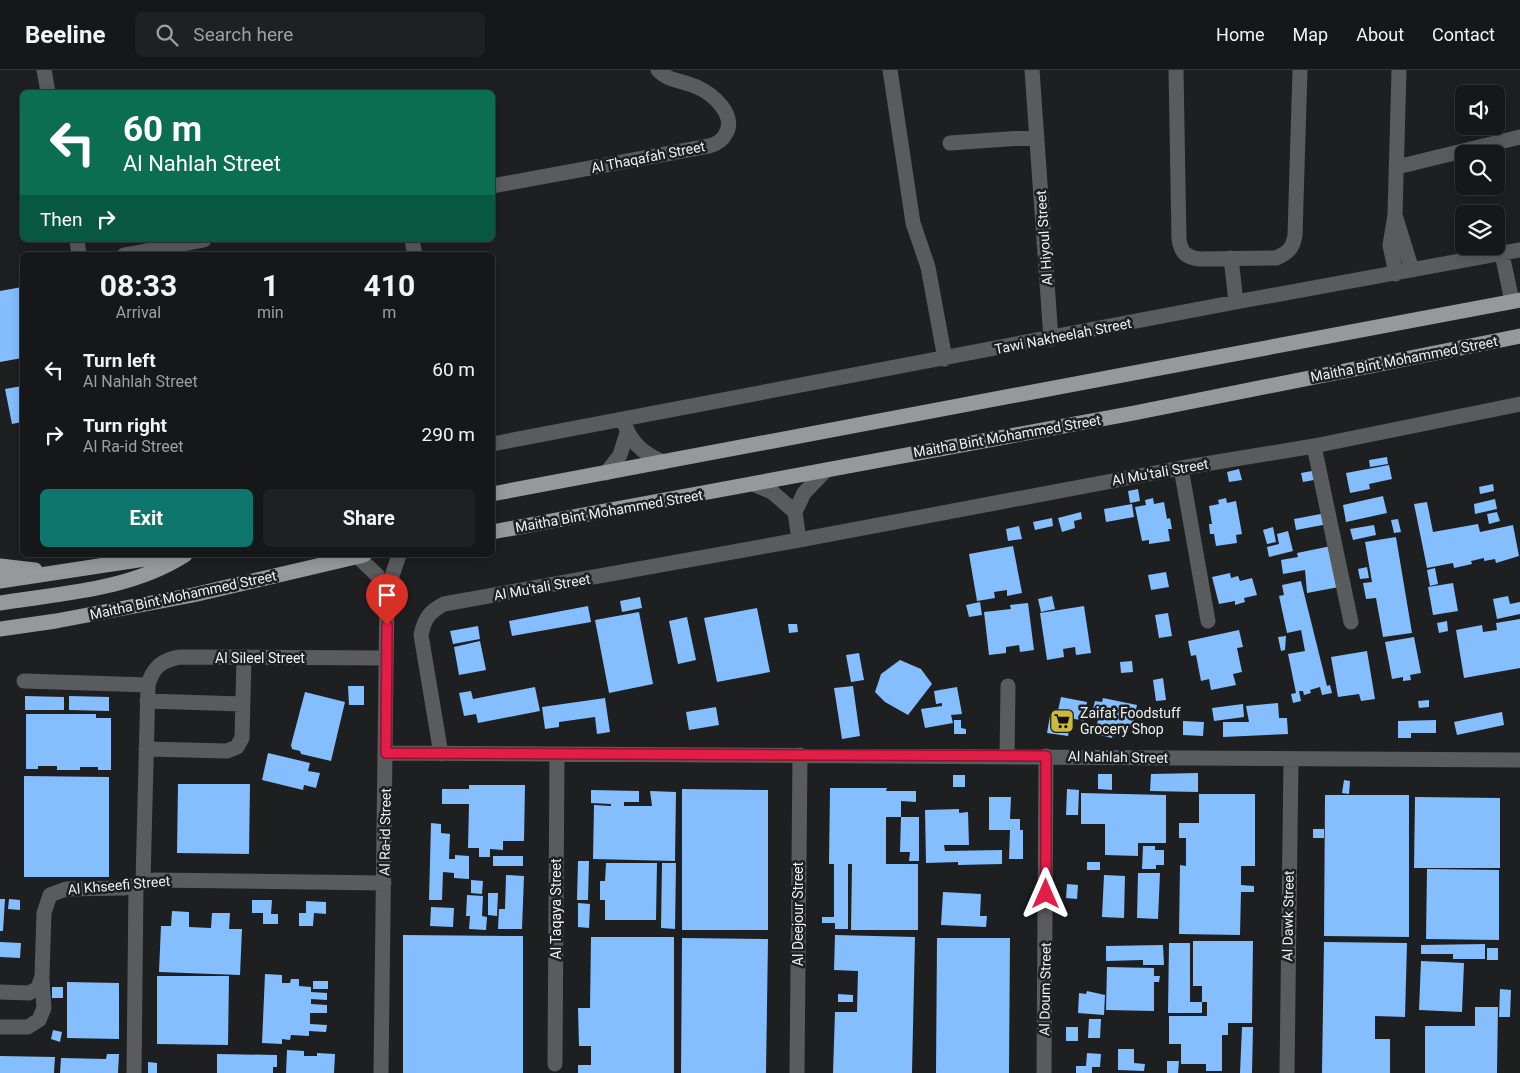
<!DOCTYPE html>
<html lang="en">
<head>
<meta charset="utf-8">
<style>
	:root { --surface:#161719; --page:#1f2022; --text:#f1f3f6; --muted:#9e9fa2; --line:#353638; --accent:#0f766e }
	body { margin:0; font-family:Roboto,sans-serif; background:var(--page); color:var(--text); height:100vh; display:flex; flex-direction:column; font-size:19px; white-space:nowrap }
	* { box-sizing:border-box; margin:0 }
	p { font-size:16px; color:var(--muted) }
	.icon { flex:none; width:28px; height:28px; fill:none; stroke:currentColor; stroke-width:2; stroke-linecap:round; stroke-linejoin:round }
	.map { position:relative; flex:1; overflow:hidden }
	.sheet { position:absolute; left:20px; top:182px; width:475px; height:305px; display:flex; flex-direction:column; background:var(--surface); border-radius:8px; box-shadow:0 2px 12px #0003,0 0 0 1px var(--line) }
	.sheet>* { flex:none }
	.hud { position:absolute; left:20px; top:20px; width:475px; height:152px; border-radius:8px; box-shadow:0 2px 12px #0003,0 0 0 1px var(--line); background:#0b6e4f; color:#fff; overflow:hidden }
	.buttons { position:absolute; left:1455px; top:15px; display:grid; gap:10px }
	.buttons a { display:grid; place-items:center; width:50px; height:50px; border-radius:8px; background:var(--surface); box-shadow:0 2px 12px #0003,0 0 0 1px var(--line); font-size:25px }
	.pin { position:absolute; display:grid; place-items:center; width:42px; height:42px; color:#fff; margin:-51px -21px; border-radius:50% 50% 50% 0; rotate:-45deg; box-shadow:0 0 5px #0007 }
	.pin .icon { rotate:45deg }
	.me { position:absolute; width:55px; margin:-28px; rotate:0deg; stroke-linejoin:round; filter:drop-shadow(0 0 4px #0008) }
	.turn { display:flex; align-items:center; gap:18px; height:105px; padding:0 20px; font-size:22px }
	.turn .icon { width:65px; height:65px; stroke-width:2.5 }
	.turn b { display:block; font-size:35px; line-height:42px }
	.then { display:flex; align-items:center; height:48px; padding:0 20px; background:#0003; gap:10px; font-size:19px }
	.eta { display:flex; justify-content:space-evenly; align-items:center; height:85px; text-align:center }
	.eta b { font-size:30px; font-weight:700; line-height:35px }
	.primary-button { display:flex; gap:10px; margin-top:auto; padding:10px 20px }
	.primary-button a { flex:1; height:58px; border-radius:8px; background:var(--accent); color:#fff; font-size:20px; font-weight:700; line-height:58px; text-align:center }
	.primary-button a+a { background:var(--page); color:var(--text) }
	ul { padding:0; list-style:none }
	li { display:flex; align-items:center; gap:15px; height:65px; padding:0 20px }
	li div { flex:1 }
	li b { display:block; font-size:19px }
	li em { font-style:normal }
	header { display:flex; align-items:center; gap:30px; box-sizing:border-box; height:70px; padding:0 25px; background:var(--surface); border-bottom:1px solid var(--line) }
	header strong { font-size:24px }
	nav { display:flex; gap:28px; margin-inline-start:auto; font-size:18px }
	.search { width:350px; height:45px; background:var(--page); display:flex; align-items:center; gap:12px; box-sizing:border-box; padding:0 18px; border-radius:8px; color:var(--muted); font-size:19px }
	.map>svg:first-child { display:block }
	.building { fill:#85befe }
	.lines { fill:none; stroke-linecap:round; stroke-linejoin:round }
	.minor { stroke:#5a5b5c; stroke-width:15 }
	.major { stroke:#96989a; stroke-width:15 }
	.route-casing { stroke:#92132f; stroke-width:12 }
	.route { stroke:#e11d48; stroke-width:9 }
	.labels { text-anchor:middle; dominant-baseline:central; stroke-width:5; stroke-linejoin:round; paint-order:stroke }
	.street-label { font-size:14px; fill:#f0f1f3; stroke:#1d1f21 }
	.poi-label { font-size:14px; fill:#f0f1f3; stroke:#1d1f21; text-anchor:start }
</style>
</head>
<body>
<header>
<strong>Beeline</strong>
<div class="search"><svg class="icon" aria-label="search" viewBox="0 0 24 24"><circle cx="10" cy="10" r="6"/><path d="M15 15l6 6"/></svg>Search here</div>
<nav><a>Home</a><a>Map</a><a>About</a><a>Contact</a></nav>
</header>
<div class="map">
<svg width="1520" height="1003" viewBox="0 0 1520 1003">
	<rect width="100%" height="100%" fill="#1d1f21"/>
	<path class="building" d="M22 217V288L0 292V221Z
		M22 316V352L12 354 5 319Z
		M1387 387 1388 394 1370 397 1369 390Z
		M1389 395 1392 409 1369 414 1370 419 1350 423 1346 403Z
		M1239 399 1242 410 1229 412 1227 402Z
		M1312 401 1314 410 1303 412 1301 403Z
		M1493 414 1494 421 1480 424 1479 417Z
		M1138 419 1140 431 1130 433 1128 421Z
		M1383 426 1387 443 1346 452 1343 435Z
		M1153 428 1154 434 1164 432 1167 449 1170 448 1172 459H1168L1170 471 1149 474V470L1142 471 1135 437 1146 435 1145 430Z
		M1226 428 1227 433 1236 431 1242 464 1236 465 1237 473 1216 476 1214 464H1210L1209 454H1212L1209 436 1219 434 1218 430Z
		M1495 429 1497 439 1475 444 1474 434Z
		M1427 432 1433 462 1478 454 1480 462 1513 455 1519 486 1496 493 1495 489 1484 491V488L1471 491 1472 494 1454 498 1453 493 1427 498 1414 434Z
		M1132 434 1134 447 1106 452 1104 439Z
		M1081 442 1082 449 1074 451 1075 458 1062 462 1058 448Z
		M1497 442 1500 451 1489 454 1487 444Z
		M1326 443 1328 454 1296 460 1294 449Z
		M1052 448 1053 456 1035 460 1033 452Z
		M1398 449 1401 462 1394 463 1391 450Z
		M1374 455 1376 465 1353 470 1350 459Z
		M1019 456 1022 469 1008 471 1006 459Z
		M1273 457 1276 472 1267 474 1263 460Z
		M1288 461 1293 481 1269 487 1267 477 1279 474 1277 464Z
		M1396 467 1412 563 1383 567 1376 528 1366 529 1363 513 1372 512 1365 472Z
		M1013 476 1022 523 1007 526V520L994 522 995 528 977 531 969 484Z
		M1331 476 1339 517 1307 523 1305 500 1283 504 1281 490 1298 487 1297 483Z
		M1367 497 1369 508 1360 509 1358 499Z
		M1435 498 1438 514 1430 516 1427 500Z
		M1166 502 1169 517 1151 520 1148 505Z
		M1230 503 1231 508 1238 506 1240 511 1252 508 1257 525 1244 528 1245 532 1235 535V531L1219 534 1212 507Z
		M1301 511 1327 616 1330 615 1332 623 1322 625 1320 617 1310 620 1311 623 1304 625 1303 621H1299L1301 631 1293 633 1291 624 1296 623 1288 584 1305 581 1301 560 1287 563 1279 526 1284 525 1282 515Z
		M1453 513 1458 541 1433 545 1428 517Z
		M1052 526 1055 539 1041 542 1038 529Z
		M1508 526 1510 534 1520 532V544L1497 549 1493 529Z
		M640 527 642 538 622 542 620 531Z
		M980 532 982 545 969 547 966 535Z
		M1028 533 1034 580 1020 582 1019 575 1006 577V583L989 585 984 542 1011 539 1010 535Z
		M588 536 591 552 512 566 509 551Z
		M1084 536 1091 583 1076 585 1075 577 1063 579 1064 587 1047 590 1040 543Z
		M757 538 770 602 717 612 704 548Z
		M639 542 653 614 609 623 595 550Z
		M1168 543 1172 566 1159 568 1155 545Z
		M687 547 696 590 678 594 669 551Z
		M1520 549V598L1464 608 1456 560 1482 555 1483 562 1497 560 1496 553Z
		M1447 551 1448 561 1439 563 1437 553Z
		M788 554H797L798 562 789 563Z
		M478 556 480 569 453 574 450 561Z
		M1239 560 1243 577 1237 578 1242 602 1233 604 1236 615 1211 620 1209 609 1201 611 1196 585 1191 586 1188 571Z
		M1286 566 1285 580 1281 581 1278 567Z
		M1414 567 1421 603 1410 605 1411 610 1403 611V607L1392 609 1385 572Z
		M480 571 486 600 459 605 454 577Z
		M1367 581 1375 629 1361 631 1359 624 1338 627 1331 587Z
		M859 583 864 610 851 612 846 585Z
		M900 590 921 599 932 614 908 645 885 632 875 622 881 604Z
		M1132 591 1133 602 1121 603 1120 592Z
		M1163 608 1166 630 1156 631 1153 610Z
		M348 616H364V635H349Z
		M853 616 860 666 842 669 834 618Z
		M535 617 540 641 478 653 476 644 464 646 459 623 471 621 473 629Z
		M957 617 962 644 951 645 953 653 925 658 921 639 942 636V633L936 634 934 621Z
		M305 622 345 632 331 691 301 684 300 681 292 679 291 675Z
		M25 626 64 627V640H25Z
		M69 626 109 627V641L69 640Z
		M1061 627 1087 632 1084 651 1057 645Z
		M605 628 610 662 597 664 595 647 559 652V657L545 659 542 637Z
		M1103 628 1137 635 1132 657 1115 654 1112 668 1095 664 1100 640 1093 639 1095 631 1102 632Z
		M1429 630V637L1419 638 1418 631Z
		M1278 633 1279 648H1287L1288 664 1223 667V652H1249L1246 636Z
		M1243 634 1244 647 1214 651 1212 638Z
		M716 637 719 655 689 660 686 642Z
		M1502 642 1504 655 1457 665 1454 652Z
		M26 644H96V648H111V700H98V697H80V700H57V696H38V699H26Z
		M1050 646 1071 649 1068 666 1047 663Z
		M954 650H961V658L966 659V664H954Z
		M1436 650V663H1411V668H1398V651Z
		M1183 651 1204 652 1203 666 1183 665Z
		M268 683 310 693 308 701 320 703 316 718 304 715 303 720 262 710Z
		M1198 703V722L1150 721 1151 704Z
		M1098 704H1112V720L1098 719Z
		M953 705H965V717H953Z
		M24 706 109 707V807H24Z
		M1344 710 1350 711 1349 724 1342 723Z
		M178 714H250L249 784 177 783Z
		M469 715H525L524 771H503V780L490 779V787H479V778H468L469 734H442V719H469Z
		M830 718H887L886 721H916V732L901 731V747H886V794H918V860H851L852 794H848V859H835V853H822V847H834V794H829Z
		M682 719 768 720V860H682Z
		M1067 719 1079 720 1078 745H1066Z
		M591 720 639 721V732H624V736H652L650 721 676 722 675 791 593 789 594 735 611 736V734L591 733Z
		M1081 723 1166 725V773H1138V786L1105 785V754H1081Z
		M1199 724H1255V796H1241V815L1254 816V822H1241L1240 865 1179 864 1180 795 1186 796V768H1179V753H1199Z
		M1325 725H1409V867L1324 866Z
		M989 727H1011L1010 749H1020V760H1023V789H1009L1010 760H989Z
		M1415 727 1500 728V798H1414Z
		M959 739V743L968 742 969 775H944L945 781 1002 780V794L958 795V792L926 793 925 740Z
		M901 747H919V791H909L910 782H900Z
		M431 753 441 754V763L450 764 449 789H455V785L469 786V809L454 808V803L443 802 442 830H429Z
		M1313 759H1324V768H1313Z
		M1143 776H1155V780H1164V795H1156V799H1142Z
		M493 786H523V796H493Z
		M578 791H589L588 830H577Z
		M1087 792H1100V800H1087Z
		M606 793H657L656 850H605V830H600V811H605Z
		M662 793H676L675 859 661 858Z
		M1427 799 1499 800V870L1426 869Z
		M1138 803H1160L1158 849 1137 848Z
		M506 805 524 806 522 859H498L499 839H505Z
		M1104 805 1125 806 1124 848 1102 847Z
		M471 810 483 811 482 824 471 823Z
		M1067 814 1078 815 1077 829 1066 828Z
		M943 822 981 824 980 846H987L986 857 941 855Z
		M488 823H498L497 846 488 845Z
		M467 825 483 826 482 846 487 847 486 860 469 859 470 846H466Z
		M0 829H5L3 861H0Z
		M9 829 20 830V840L8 839Z
		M252 830H272L271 844H278V854H263V843H252Z
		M306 831 326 832V844L314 843 313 856H299V843H306Z
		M578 833 590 834 589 858 578 857Z
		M431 837 454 838 453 857 430 856Z
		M172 841 189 842V857L211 858 212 843H230L229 859H242L240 905 159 902 161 856H171Z
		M403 865 523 866V1003H403Z
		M835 865 915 867 912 1003H833L835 942H857L858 901 834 900Z
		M591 867H674V1003H578V995H591V976H579L578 938H590Z
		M682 868 768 869 766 1003H681Z
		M937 868H1010L1009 1003H936Z
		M1193 871H1253L1252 953H1228V965H1222V1001H1206V994H1181V974H1169V946H1207V932H1202V916H1193Z
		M0 872 21 873 20 888 0 887Z
		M1324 872 1407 873 1405 947 1375 946V969H1390V1003H1322Z
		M1169 873H1190V932H1202V943H1168Z
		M1485 874V889H1453V884H1421V875Z
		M1163 875 1164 895H1143V890L1106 891V876Z
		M1487 878H1498V890H1487Z
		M1421 891 1464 893 1462 942 1419 940Z
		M1107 897 1154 898V906H1160L1159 912H1154V941L1106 940Z
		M265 904 282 905V913H290L291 909H299V916L311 917V922L327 923V930L311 929V934L327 935V943H310V954L327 955 326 962 309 961V966L291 965 290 970 282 969V974L262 973Z
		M157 906H229L228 975 157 974Z
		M313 911H328V919H313Z
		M67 912 119 913V969L67 968Z
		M52 917H63V928H52Z
		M1500 919 1511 920 1510 947H1499Z
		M1087 921 1105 925 1104 945 1078 943 1079 923 1086 924Z
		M838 924 853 925V932H838Z
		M1475 937H1498L1497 1003H1425V956H1475Z
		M1089 949H1101L1100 968H1088Z
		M1066 957H1078V971H1066Z
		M1242 957H1253L1252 1003H1240Z
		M53 960 62 962 60 972 51 969Z
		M1118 979H1134V993L1145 994 1144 1001 1118 1000Z
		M287 980 304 981V986H317V983L335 984 334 1003H286Z
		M1087 983 1101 984 1100 997H1092V1003H1076V996H1086Z
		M107 984H119L118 1003H60L61 988 106 989Z
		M217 984 277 985V997H273V1003H217Z
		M0 986 55 987 54 1003H0Z
		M1167 991H1179L1178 1003H1167Z
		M148 992 157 993V1003H148Z"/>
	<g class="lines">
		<path class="minor" d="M44 0 48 22
			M890 0 913 153 928 197 945 289
			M1032 0 1051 269
			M1176 0 1179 169C1181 183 1186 187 1199 189L1276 188C1288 183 1293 178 1295 165L1300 0
			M950 73 1037 67
			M1397 97 1520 67
			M492 116 709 76C716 74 722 71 725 65 738 46 713 24 697 17 683 10 669 12 658 0
			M1395 145 1412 200
			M77 170 79 185
			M412 170 415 185
			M1502 184 1512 231
			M124 185 204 170
			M1231 188 1236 232
			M1396 204 1390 175 1395 145 1399 0
			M623 349C629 371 642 383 663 392
			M492 374 1236 232 1520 180
			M1314 376 1351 552
			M1181 398 1208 551
			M606 403 620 385 627 363
			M753 414 772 422 795 442
			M799 470 795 442 804 423 826 400
			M357 486 377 505 387 521
			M24 611 148 615
			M147 631 243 634
			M146 679 227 681 237 677 242 668 244 587
			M386 683 1520 690
			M441 684 421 565C424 549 430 541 444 534L799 470 1181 398 1314 376 1520 334
			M1007 686 1008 616
			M143 812 148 615C153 597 162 590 180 587L386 588
			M0 922 29 923 38 918 42 906 44 843 50 825 66 819 124 818 154 810 384 813
			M0 957H28L39 950 44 938 42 909
			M555 994 557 685
			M134 1003 136 815
			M381 1003 387 521 399 485
			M797 1003 800 685
			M1044 1003 1046 686
			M1287 1003 1291 689"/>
		<path class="major" d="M492 424 1520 230
			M492 462 1134 343 1520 266
			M0 496 35 500
			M0 511 171 485
			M0 533C63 523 130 520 185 485
			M0 559 56 551 193 525 364 485"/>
	</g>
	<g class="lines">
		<g class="route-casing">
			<path id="route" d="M387 555 386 683 1046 686V824"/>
		</g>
		<use href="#route" class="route"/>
	</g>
	<defs>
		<g id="supermarket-square" transform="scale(1.25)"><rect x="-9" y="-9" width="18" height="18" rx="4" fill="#caba3a" stroke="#1d1f21"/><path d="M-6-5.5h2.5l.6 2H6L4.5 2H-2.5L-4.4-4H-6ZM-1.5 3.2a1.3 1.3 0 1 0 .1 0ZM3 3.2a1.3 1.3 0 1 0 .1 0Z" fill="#111"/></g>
	</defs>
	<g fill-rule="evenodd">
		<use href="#supermarket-square" x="1062" y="651"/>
	</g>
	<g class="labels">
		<g class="street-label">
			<text transform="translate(648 87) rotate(-11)">Al Thaqafah Street</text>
			<text transform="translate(1044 168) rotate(-94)">Al Hiyoul Street</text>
			<text transform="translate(1063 266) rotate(-11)">Tawi Nakheelah Street</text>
			<text transform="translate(1404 289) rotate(-11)">Maitha Bint Mohammed Street</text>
			<text transform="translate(1007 366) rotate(-10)">Maitha Bint Mohammed Street</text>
			<text transform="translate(1160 402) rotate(-10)">Al Mu'tali Street</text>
			<text transform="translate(609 441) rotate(-10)">Maitha Bint Mohammed Street</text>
			<text transform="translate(542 517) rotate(-10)">Al Mu'tali Street</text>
			<text transform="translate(183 525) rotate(-12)">Maitha Bint Mohammed Street</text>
			<text x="260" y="588">Al Sileel Street</text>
			<text transform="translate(1118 687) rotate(1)">Al Nahlah Street</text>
			<text transform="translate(385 762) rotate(-89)">Al Ra-id Street</text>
			<text transform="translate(119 815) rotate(-5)">Al Khseefi Street</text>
			<text transform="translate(556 839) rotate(-90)">Al Taqaya Street</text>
			<text transform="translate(798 844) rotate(-90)">Al Deejour Street</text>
			<text transform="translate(1288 846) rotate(-89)">Al Dawk Street</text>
			<text transform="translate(1045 919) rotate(-89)">Al Doum Street</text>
		</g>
		<g class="poi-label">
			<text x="1080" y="643">Zaifat Foodstuff<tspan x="1080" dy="16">Grocery Shop</tspan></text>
		</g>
	</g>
</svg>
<div class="buttons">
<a><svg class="icon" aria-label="sound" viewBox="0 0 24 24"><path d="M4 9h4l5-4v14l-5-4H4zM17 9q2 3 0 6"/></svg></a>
<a><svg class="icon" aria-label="search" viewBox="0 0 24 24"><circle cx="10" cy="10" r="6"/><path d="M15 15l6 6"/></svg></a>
<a><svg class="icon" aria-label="layers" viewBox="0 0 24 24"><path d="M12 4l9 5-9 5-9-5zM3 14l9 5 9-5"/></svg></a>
</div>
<div class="pin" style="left:387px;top:555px;background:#d93025"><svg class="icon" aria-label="arrive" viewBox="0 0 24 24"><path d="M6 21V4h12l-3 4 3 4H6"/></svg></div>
<svg class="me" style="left:1046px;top:824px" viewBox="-20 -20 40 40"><path d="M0-17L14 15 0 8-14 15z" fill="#e11d48" stroke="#fff" stroke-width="4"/></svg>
<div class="hud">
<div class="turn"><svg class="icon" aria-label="left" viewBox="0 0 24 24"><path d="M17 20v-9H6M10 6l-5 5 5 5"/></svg><div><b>60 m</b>Al Nahlah Street</div></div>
<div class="then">Then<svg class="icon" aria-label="right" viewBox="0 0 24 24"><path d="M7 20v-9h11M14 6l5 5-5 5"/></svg></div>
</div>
<section class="sheet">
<div class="eta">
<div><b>08:33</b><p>Arrival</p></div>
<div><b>1</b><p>min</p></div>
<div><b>410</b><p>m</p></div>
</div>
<ul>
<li><svg class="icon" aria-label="left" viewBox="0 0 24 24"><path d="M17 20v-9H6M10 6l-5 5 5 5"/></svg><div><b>Turn left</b><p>Al Nahlah Street</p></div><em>60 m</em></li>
<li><svg class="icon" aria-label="right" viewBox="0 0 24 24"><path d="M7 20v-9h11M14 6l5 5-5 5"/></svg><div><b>Turn right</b><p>Al Ra-id Street</p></div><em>290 m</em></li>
</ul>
<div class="primary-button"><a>Exit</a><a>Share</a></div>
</section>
</div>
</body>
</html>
